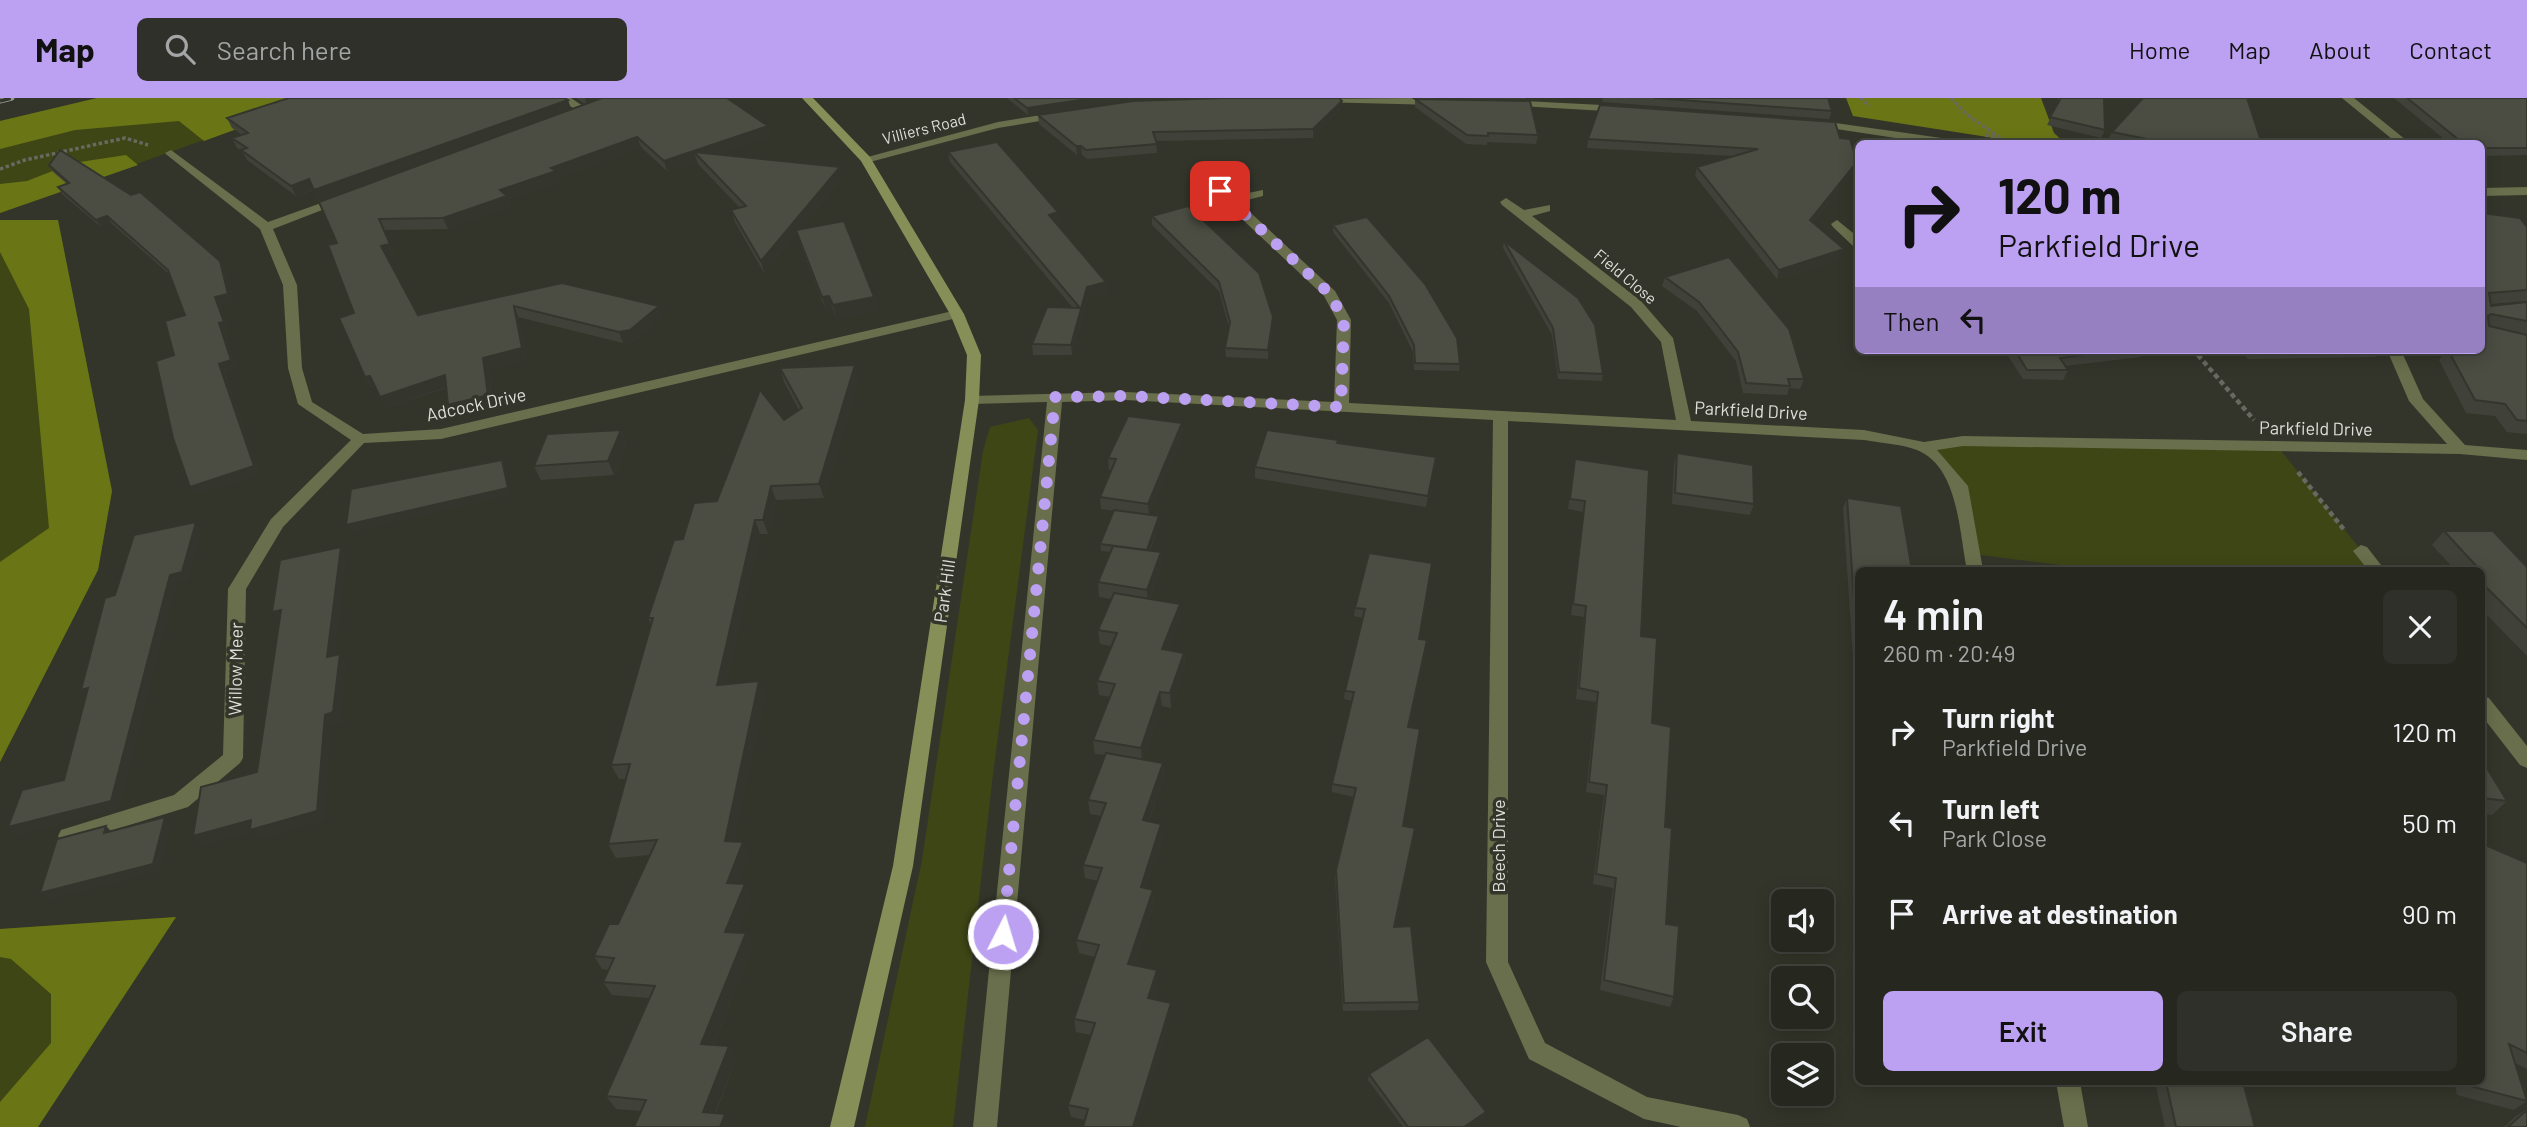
<!DOCTYPE html>
<html lang="en">
<head>
<meta charset="utf-8">
<style>
	:root { --surface:#262820; --page:#2e3029; --text:#f1f3f6; --muted:#a4a6a5; --line:#42443e; --accent:#bca0f2 }
	body { margin:0; font-family:Barlow,sans-serif; background:var(--page); color:var(--text); height:100vh; display:flex; flex-direction:column; font-size:26px; white-space:nowrap }
	* { box-sizing:border-box; margin:0 }
	p { font-size:23px; color:var(--muted) }
	.icon { flex:none; width:38px; height:38px; fill:none; stroke:currentColor; stroke-width:2; stroke-linecap:round; stroke-linejoin:round }
	.map { position:relative; flex:1; overflow:hidden }
	.panel { position:absolute; left:1855px; top:469px; width:630px; height:518px; display:flex; flex-direction:column; background:var(--surface); border-radius:10px; box-shadow:0 4px 18px #0003,0 0 0 2px var(--line) }
	.panel>* { flex:none }
	.top-card { position:absolute; left:1855px; top:42px; width:630px; height:214px; border-radius:10px; box-shadow:0 4px 18px #0003,0 0 0 2px var(--line); background:#bca0f2; color:#111; overflow:hidden }
	.buttons { position:absolute; left:1771px; top:791px; display:grid; gap:14px }
	.buttons a { display:grid; place-items:center; width:63px; height:63px; border-radius:10px; background:var(--surface); box-shadow:0 4px 18px #0003,0 0 0 2px var(--line); font-size:35px }
	.pin { position:absolute; display:grid; place-items:center; width:60px; height:60px; color:#fff; margin:-30px; border-radius:14px; box-shadow:0 4px 10px #0006 }
	.me { position:absolute; width:77px; margin:-38px; rotate:5deg; stroke-linejoin:round; filter:drop-shadow(0 0 5px #0008) }
	.turn { display:flex; align-items:center; gap:24px; height:147px; padding:0 28px; font-size:32px }
	.turn .icon { width:91px; height:91px; stroke-width:2.5 }
	.turn b { display:block; font-size:49px; line-height:60px }
	.then { display:flex; align-items:center; height:66px; padding:0 28px; background:#0003; gap:14px; font-size:26px }
	.round { display:grid; place-items:center; flex:none; width:74px; height:74px; border-radius:10px; background:var(--page) }
	.headline { display:flex; align-items:center; justify-content:space-between; height:119px; padding:0 28px }
	h1 { font-size:42px; font-weight:600; line-height:52px }
	.primary-button { display:flex; gap:14px; margin-top:auto; padding:14px 28px }
	.primary-button a { flex:1; height:80px; border-radius:10px; background:var(--accent); color:#111; font-size:28px; font-weight:600; line-height:80px; text-align:center }
	.primary-button a+a { background:var(--page); color:var(--text) }
	ul { padding:0; list-style:none }
	li { display:flex; align-items:center; gap:21px; height:91px; padding:0 28px }
	li div { flex:1 }
	li b { display:block; font-size:26px }
	li em { font-style:normal }
	header { display:flex; align-items:center; gap:42px; box-sizing:border-box; height:98px; padding:0 35px; background:var(--accent); color:#111 }
	header strong { font-size:33px }
	nav { display:flex; gap:38px; margin-inline-start:auto; font-size:24px }
	.search { width:490px; height:63px; background:var(--page); display:flex; align-items:center; gap:18px; box-sizing:border-box; padding:0 24px; border-radius:10px; color:var(--muted); font-size:26px }
	.map>svg:first-child { display:block }
	.green { fill:#3f4615 }
	.forest { fill:#6a7615 }
	.lines { fill:none; stroke-linecap:round; stroke-linejoin:round }
	.path-far1 { stroke:#686960; stroke-width:3.5; stroke-dasharray:3.5 2.5; stroke-linecap:butt }
	.path { stroke:#686960; stroke-width:4.5; stroke-dasharray:5 3.5; stroke-linecap:butt }
	.lane { fill:#696f4c; fill-rule:evenodd }
	.street { fill:#696f4c; fill-rule:evenodd }
	.secondary { fill:#868f58; fill-rule:evenodd }
	.rail-casing { stroke:#989a92; stroke-width:5 }
	.rail { stroke:#33352a; stroke-width:3.5; stroke-dasharray:11; stroke-linecap:butt }
	.wall { fill:#404239; fill-rule:evenodd }
	.shaded-wall { fill:#34362e }
	.building { fill:#4b4d42; stroke:#34362e; stroke-width:2 }
	.route { stroke:#bca0f2; stroke-width:12; stroke-dasharray:0 21.6 }
	.labels { text-anchor:middle; dominant-baseline:central; stroke-width:7; stroke-linejoin:round; paint-order:stroke }
	.far-street-label { font-size:16px; fill:#dedfd9; stroke:#33352a }
	.street-label { font-size:18px; fill:#dedfd9; stroke:#33352a }
</style>
</head>
<body>
<header>
<strong>Map</strong>
<div class="search"><svg class="icon" aria-label="search" viewBox="0 0 24 24"><circle cx="10" cy="10" r="6"/><path d="M15 15l6 6"/></svg>Search here</div>
<nav><a>Home</a><a>Map</a><a>About</a><a>Contact</a></nav>
</header>
<div class="map">
<svg width="2527" height="1029" viewBox="0 0 2527 1029">
	<rect width="100%" height="100%" fill="#33352a"/>
	<path class="green" d="M97 0H321L0 115V23Z
		M0 122H58L112 393 98 472 0 664Z
		M1029 320 1038 332 993 676 953 1029H865L922 762 983 353 990 329Z
		M1963 343 2278 349 2377 472H2102L1972 456 1959 388 1924 349Z
		M176 819 38 1029H0V831Z"/>
	<path class="forest" d="M97 0H321L204 43 179 23 75 32 0 51V23Z
		M1846 0H2041L2054 35 2065 45H2026L1853 18Z
		M126 57 138 67 0 115V86L27 83 73 65Z
		M0 122H58L112 393 98 472 0 664V464L49 430 29 211 0 154Z
		M176 819 38 1029H0V1004L51 945V896L11 861 0 859V831Z"/>
	<g class="lines">
		<path class="path-far1" d="M1860 0 1870 8
			M1951 0 1966 16 2000 40
			M1985 37 2023 46
			M0 71 25 62 125 40 148 47
			M2194 252 2200 259"/>
		<path class="path" d="M2198 257 2254 322
			M2298 374 2345 433"/>
		<path class="lane" d="M1837 122 1858 139V149L1853 148 1833 129 1831 126Z"/>
		<path class="street" d="M558 0H571L592 14 582 16Z
			M1409 0 1437 1 1442 4 1437 7 1318 4 1313 1Z
			M2342 0H2354L2411 46H2398Z
			M1507 2 1622 8 1628 11 1622 14 1503 7 1501 5Z
			M1060 14 1064 15V19L998 30 866 65 860 61 998 24Z
			M1814 22 1963 43 1968 46H1935L1810 27V23Z
			M171 52 268 124 338 99 348 102 273 131 297 187 302 270 312 304 363 336 441 331 957 212 964 216 957 220 441 341 364 345 283 429 246 491 243 660 240 665 188 709 68 746 61 744 58 738 61 732 174 697 223 657 228 491 271 421 351 342 298 306 288 270 283 187 260 131 167 57 165 55Z
			M2527 89V97L2482 98V90Z
			M1216 90H1224L1233 98 1263 92V98L1239 104 1335 193 1351 222 1349 305 1676 322 1661 244 1631 209 1502 107 1500 104 1506 100 1524 112 1550 107V113L1532 118 1641 203 1673 240 1691 323 1864 332 1924 344 1963 338 2447 346 2409 303 2387 252H2401L2423 301 2465 347 2527 352V362L2460 356 1963 348 1937 352 1968 388 1983 472H1967C1959 435 1959 369 1917 352 1901 346 1881 345 1864 342L1508 323V864L1545 945 1647 999 1738 1017 1747 1021 1750 1029H1681L1644 1021 1529 961 1486 864 1493 322 1126 302 1062 304 997 1029H973L1047 304 972 306 965 302 972 298 1126 294 1334 304 1337 222 1324 198 1226 106 1214 93Z
			M2361 447 2367 449 2385 472H2368L2353 453Z
			M2482 598 2489 600 2527 648V670L2520 667 2482 618Z
			M2056 984H2080L2088 1029H2064Z"/>
		<path class="secondary" d="M802 0H813L870 59 964 216 981 257 979 302 913 768 854 1029H830L893 768 965 302 967 257 950 216 861 63Z"/>
		<g class="rail-casing">
			<path id="rail" d="M0 3 12 0"/>
		</g>
		<use href="#rail" class="rail"/>
	</g>
	<path class="wall" d="M576 0H727L768 28 770 38 716 56 842 80 800 131 874 199 877 212 836 221 833 211 826 213 800 145 797 135 764 175 735 124 731 112 740 110 698 66 697 63 667 73 641 49 558 79 560 84 508 101 511 108 448 131 384 132 395 156 387 159 418 217 562 185 663 219 634 243 623 245 518 219 527 261 489 271 494 308 453 318 446 290 386 310 375 289 371 290 365 279 354 215 337 145 472 48 320 103 314 92 296 98 247 62 242 53 237 50 232 40 242 37 232 30 227 20 568 2 571 11 585 6Z
		M1007 0H1180H1133L1028 17Z
		M1444 0H1526V1Z
		M1603 0H1828L1832 13 1829 21 1602 4Z
		M2058 0H2104L2105 32 2101 40 2047 27 2058 5Z
		M2394 0H2527V57L2482 58V46H2450Z
		M1415 1 1538 37 1536 46 1487 44V47L1466 46 1415 9Z
		M1341 11 1313 40 1156 43 1157 55 1087 61 1082 57H1077L1039 26 1038 17Z
		M2112 34 2262 46H2135L2109 40Z
		M1840 40 1857 64 1854 73 1813 124 1841 160 1777 181 1695 78 1697 69 1733 58 1587 50 1588 41Z
		M948 54 1058 114 1060 124 1056 125 1106 184 1107 194 1088 199 1072 257H1033L1032 246 1073 210 950 64Z
		M49 67 220 163 224 170 233 203 220 206 228 231 223 232 236 269 224 273 259 375 195 396 174 257 185 217 169 176 111 125 101 129 62 96 58 89 67 86 53 74Z
		M2482 115 2527 129V336L2507 334 2495 318 2466 315 2439 262 2443 256 2441 252H2482ZM2527 203 2491 208V206Z
		M1152 118 1273 228 1268 261 1226 259 1225 250 1229 229 1219 193 1152 127Z
		M1333 127 1460 266 1459 273 1414 272 1413 254 1389 205 1333 134Z
		M1504 143 1603 276 1602 283 1558 281 1552 237 1503 150Z
		M1729 159 1804 281 1800 291 1789 290 1787 297 1743 295 1736 263 1697 213 1662 188 1665 179Z
		M1901 252H1957L1955 256 1901 253Z
		M2004 252H2144L2141 259 2065 268 2068 272 2063 282 2023 281Z
		M2240 252H2381L2376 259 2248 261Z
		M780 270 858 281 824 400 776 402 768 436H760L726 586 759 583 765 598 734 743 749 758 738 786 751 800 737 835H746L752 849 714 947 729 948 736 961 716 1015 732 1028 634 1029 641 1013 616 1011 606 998 649 900 612 897 603 884 609 872 602 871 594 858 618 826 650 757 616 760 608 746 626 681H619L611 667 651 527 648 520 683 441 784 322 799 312 784 284Z
		M1182 325 1183 336 1149 417 1160 425 1150 453 1161 454 1162 468 1150 501 1181 520 1168 552 1184 555 1185 569 1171 610 1162 608 1143 661 1163 665 1164 679 1149 723 1163 740 1146 790 1153 792 1154 806 1134 868 1158 886 1153 901 1172 918 1085 1022 1071 1019 1068 1007 1091 937 1076 934 1074 921 1095 859 1079 855 1076 842 1098 783 1085 780 1083 767 1101 718 1090 716 1088 702 1105 657 1095 656 1093 642 1110 599 1099 597 1097 583 1111 548 1100 546 1098 532 1111 501 1099 499 1098 484 1110 454 1101 453 1100 446 1114 413 1101 411 1100 399 1112 372H1109L1108 360Z
		M621 332 627 346 614 377 541 382 534 368Z
		M1338 345 1436 359 1435 370 1426 409 1255 380V369Z
		M1677 355 1754 406 1750 417 1672 406 1674 366Z
		M1575 361 1641 538 1665 729 1666 826 1674 899 1670 909 1600 892 1613 790 1593 786 1604 697 1586 694 1596 604 1576 601 1584 519 1571 517 1583 414 1568 411Z
		M1847 400 1858 472V635L1843 410Z
		M2444 433 2527 469V558L2482 512V472H2455L2432 447Z
		M1369 455 1426 551 1409 629 1403 728 1414 738 1395 829 1419 904 1418 912 1343 913 1335 780 1336 772 1354 699 1332 694V686L1352 603 1344 601 1345 593 1363 520 1354 518 1355 510Z
		M2482 662 2507 703 2492 717 2482 716Z
		M2483 746 2527 765V971L2515 965 2527 1003 2514 1012 2457 997 2454 984H2482V747Z
		M1369 976 1485 1021 1472 1029H1403L1368 982Z
		M2155 984H2243L2255 1029H2165Z
		M2527 1011V1029H2504L2516 1018Z"/>
	<path class="shaded-wall" d="M585 0H608L587 7Z
		M1094 0H1133L1028 17 1027 10Z
		M568 2 571 12 320 103 314 92Z
		M1342 3 1341 11 1313 40V31Z
		M768 28 770 38 701 61 694 54 697 63 667 73 664 63Z
		M637 39 641 49 558 79 560 84 508 101 511 108 448 131 443 120 500 92 551 70Z
		M1076 48H1081L1082 57H1077Z
		M1857 64 1854 73 1807 131 1810 122Z
		M840 69 842 80 764 175 761 163Z
		M309 81 315 91 296 98 291 88Z
		M1058 114 1060 124 1050 127 1049 117Z
		M107 118 111 125 101 129 96 122Z
		M379 121 395 156 387 159 381 148Z
		M1844 151 1841 160 1777 181 1779 172Z
		M220 163 224 170 233 203 220 206 228 231 223 232 236 269 224 273 259 375 195 396 190 389 219 266V225L215 199Z
		M1106 184 1107 194 1088 199 1072 257 1071 247 1087 189Z
		M829 198 833 211 826 213 822 199Z
		M874 199 877 212 836 221 833 207Z
		M514 208 518 219 527 261 489 271 494 308 453 318 448 307 483 260Z
		M659 208 663 219 634 243 623 245 619 234Z
		M1273 219V228L1268 261V252Z
		M855 267 858 281 824 400 819 386Z
		M445 277 450 288 386 310 380 299Z
		M370 278 376 289 371 290 365 279Z
		M1182 325 1183 336 1149 417 1148 406Z
		M621 332 627 346 614 377 608 363Z
		M1436 359 1435 370 1426 409 1428 398Z
		M502 362 506 369 512 397 351 434 346 427Z
		M771 388 776 402 768 436 763 422Z
		M1159 418 1160 425 1147 459V452Z
		M755 422 760 436 723 601 717 587Z
		M196 424 202 433 188 483 177 485 119 711 17 738 8 729 111 703 170 477Z
		M341 449 347 459 334 569 327 559Z
		M1161 454 1162 468 1148 506 1147 492Z
		M1180 506 1181 520 1163 566 1162 551Z
		M281 512 280 524 272 514Z
		M1427 542 1426 551 1407 637 1408 629Z
		M1184 555 1185 569 1171 610 1170 595Z
		M340 556 347 566 341 625 332 627 325 723 258 742 252 734 202 748 193 738 325 617Z
		M759 583 765 598 732 757 725 743Z
		M88 590 89 600 81 592Z
		M1160 594 1162 608 1142 664 1141 650Z
		M1163 665 1164 679 1144 736 1143 722Z
		M165 719 171 727 160 773 48 802 40 795Z
		M1161 726 1163 740 1142 803 1141 789Z
		M106 728 113 735H104Z
		M743 744 749 758 733 799 727 785Z
		M745 786 751 800 732 848 725 834Z
		M1153 792 1154 806 1130 880 1128 866Z
		M746 835 752 849 709 959 701 946Z
		M1157 872 1158 886 1149 913 1148 900Z
		M1171 905 1172 918 1139 1029H1133Z
		M729 948 736 961 711 1026 703 1014Z
		M1486 1014 1485 1021 1472 1029H1464Z
		M725 1016 732 1028V1029H720Z"/>
	<path class="building" d="M289 0H564L568 2 314 92 309 81 291 88 241 52 247 50 232 40 248 35 227 20Z
		M602 0H727L768 28 664 63 637 39 551 70 556 73 500 92 507 98 443 120 379 121 390 146 381 148 418 217 562 185 659 208 630 232 619 234 514 208 522 250 483 260 488 297 448 307 445 277 380 299 370 278 365 279 339 220 354 215 328 147 337 145 319 104Z
		M1014 0H1094L1027 10Z
		M1222 0H1339L1342 3 1313 31 1153 34 1157 46 1086 52 1081 48H1076L1038 17 1133 3Z
		M1654 0H1828L1832 13Z
		M2061 0H2104L2105 32 2050 19Z
		M2143 0H2247L2262 46H2172L2112 34Z
		M2407 0H2527V50H2482V46H2464Z
		M1415 1 1530 3 1538 37 1488 35V38L1467 37Z
		M1600 7 1835 24 1840 40 1850 41 1857 64 1810 122 1844 151 1779 172 1697 69 1758 51 1588 41Z
		M997 44 1058 114 1049 117 1106 184 1087 189 1071 247 1032 246 1047 209 1080 210 948 54Z
		M60 52 131 97 140 94 220 163 228 196 215 199 224 224 219 225 231 262 219 266 254 368 190 389 173 340 156 263 174 257 165 223 185 217 168 172 107 118 96 122 58 89 69 85 49 67Z
		M694 54 840 69 761 163 731 112 746 108Z
		M1188 108 1259 175 1273 219 1268 252 1225 250 1230 224 1219 184 1152 118Z
		M2482 115 2520 120 2527 129V192L2489 195 2491 208 2527 204V223L2491 216 2488 218 2489 228 2527 237V323L2517 322 2505 306 2475 302 2448 252H2482Z
		M1367 119 1425 186 1457 240 1460 266 1415 265 1414 247 1389 198 1333 127Z
		M844 123 874 199 833 207 829 198 822 199 796 132Z
		M1504 143 1578 200 1595 227 1603 276 1559 274 1553 230Z
		M1729 159 1789 231 1804 281H1788L1790 288 1746 285 1738 254 1719 229 1699 204 1665 179Z
		M2015 252H2125L2060 260 2068 272H2027Z
		M855 267 819 386 771 388 763 422H755L717 587 759 583 725 743 743 744 727 785 745 786 725 834 746 835 701 946 729 948 703 1014 725 1016 720 1029H634L646 1002 606 998 655 888 603 884 614 860 594 858 609 826H618L657 742 608 746 630 666 611 667 653 520H648L674 442 683 441 694 405 717 403 760 292 784 322 802 310 780 270Z
		M1128 318 1182 325 1148 406 1100 399 1116 361 1108 360Z
		M621 332 608 363 534 368 547 336Z
		M1267 332 1338 342 1337 345 1436 359 1428 398 1255 369Z
		M1677 355 1753 367 1754 406 1675 395Z
		M1575 361 1649 372 1641 538 1657 540 1652 625 1671 629 1665 729 1672 730 1666 826 1679 828 1674 899 1604 882 1616 780 1596 776 1607 687 1589 684 1598 594 1579 590 1586 508 1573 506 1585 403 1570 401Z
		M502 362 508 390 346 427 351 391Z
		M1847 400 1901 408 1912 472H1858V559Z
		M1114 412 1159 418 1147 452 1100 446Z
		M196 424 182 474 170 477 111 703 8 729 22 692 64 682 88 590 81 592 105 500 115 497 134 437Z
		M2444 433H2493L2527 469V530L2482 485V472H2480Z
		M1113 448 1161 454 1147 492 1098 484Z
		M341 449 327 559 340 556 333 614 325 617 317 713 250 732 251 722 193 738 201 689 257 674 281 512 272 514 280 462Z
		M1369 455 1432 465 1419 541 1427 542 1408 629 1420 631 1403 728 1415 730 1394 829 1411 828 1419 904 1344 905 1336 772 1356 690 1332 686 1354 594 1345 593 1365 511 1355 510Z
		M1114 495 1180 506 1162 551 1184 555 1170 595 1160 594 1141 650 1093 642 1115 586 1097 583 1117 535 1098 532Z
		M1106 655 1163 665 1143 722 1161 726 1141 789 1153 792 1128 866 1157 872 1148 900 1171 905 1133 1029H1083L1088 1011 1068 1007 1095 925 1074 921 1099 847 1076 842 1102 770 1083 767 1106 705 1088 702Z
		M2482 662 2507 703 2482 700Z
		M165 719 153 766 40 795 57 741 106 728 104 735Z
		M2483 746 2527 765V955L2509 946 2527 1003 2470 988 2469 984H2482V854L2484 845 2482 844V753Z
		M1428 939 1486 1014 1464 1029H1408L1369 976Z
		M2166 984H2243L2255 1029H2176Z
		M2527 1012V1029H2508Z"/>
	<g class="lines">
		<path class="route" d="M1003 836 1055 299 1126 298 1341 309 1344 222 1330 196 1220 93"/>
	</g>
	<g class="labels">
		<g class="far-street-label">
			<text transform="translate(924 30) rotate(-14)">Villiers Road</text>
			<text transform="translate(1626 178) rotate(40)">Field Close</text>
		</g>
		<g class="street-label">
			<text transform="translate(476 306) rotate(-12)">Adcock Drive</text>
			<text transform="translate(1751 312) rotate(3)">Parkfield Drive</text>
			<text transform="translate(2316 330) rotate(1)">Parkfield Drive</text>
			<text transform="translate(944 493) rotate(-82)">Park Hill</text>
			<text transform="translate(235 571) rotate(-89)">Willow Meer</text>
			<text transform="translate(1498 748) rotate(-90)">Beech Drive</text>
		</g>
	</g>
</svg>
<div class="buttons">
<a><svg class="icon" aria-label="sound" viewBox="0 0 24 24"><path d="M4 9h4l5-4v14l-5-4H4zM17 9q2 3 0 6"/></svg></a>
<a><svg class="icon" aria-label="search" viewBox="0 0 24 24"><circle cx="10" cy="10" r="6"/><path d="M15 15l6 6"/></svg></a>
<a><svg class="icon" aria-label="layers" viewBox="0 0 24 24"><path d="M12 4l9 5-9 5-9-5zM3 14l9 5 9-5"/></svg></a>
</div>
<div class="pin" style="left:1220px;top:93px;background:#d93025"><svg class="icon" aria-label="arrive" viewBox="0 0 24 24"><path d="M6 21V4h12l-3 4 3 4H6"/></svg></div>
<svg class="me" style="left:1003px;top:836px" viewBox="-20 -20 40 40"><circle r="17" fill="#bca0f2" stroke="#fff" stroke-width="3"/><path d="M0-11L8 9 0 5-8 9z" fill="#fff"/></svg>
<div class="top-card">
<div class="turn"><svg class="icon" aria-label="right" viewBox="0 0 24 24"><path d="M7 20v-9h11M14 6l5 5-5 5"/></svg><div><b>120 m</b>Parkfield Drive</div></div>
<div class="then">Then<svg class="icon" aria-label="left" viewBox="0 0 24 24"><path d="M17 20v-9H6M10 6l-5 5 5 5"/></svg></div>
</div>
<section class="panel">
<div class="headline"><div><h1>4 min</h1><p>260 m · 20:49</p></div><a class="round"><svg class="icon" aria-label="close" viewBox="0 0 24 24"><path d="M6 6l12 12M18 6L6 18"/></svg></a></div>
<ul>
<li><svg class="icon" aria-label="right" viewBox="0 0 24 24"><path d="M7 20v-9h11M14 6l5 5-5 5"/></svg><div><b>Turn right</b><p>Parkfield Drive</p></div><em>120 m</em></li>
<li><svg class="icon" aria-label="left" viewBox="0 0 24 24"><path d="M17 20v-9H6M10 6l-5 5 5 5"/></svg><div><b>Turn left</b><p>Park Close</p></div><em>50 m</em></li>
<li><svg class="icon" aria-label="arrive" viewBox="0 0 24 24"><path d="M6 21V4h12l-3 4 3 4H6"/></svg><div><b>Arrive at destination</b></div><em>90 m</em></li>
</ul>
<div class="primary-button"><a>Exit</a><a>Share</a></div>
</section>
</div>
</body>
</html>
